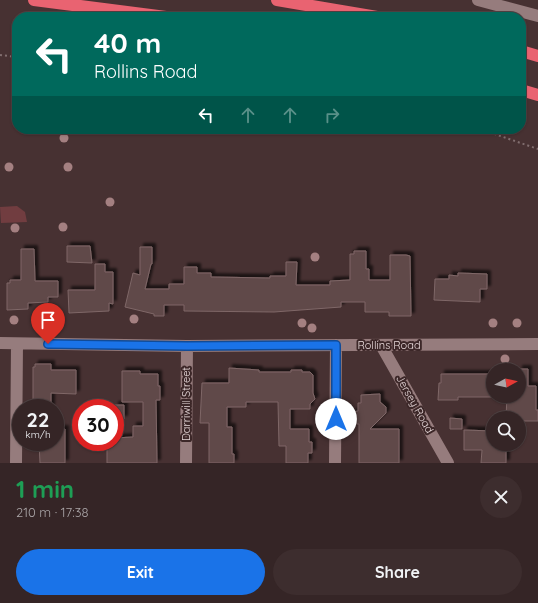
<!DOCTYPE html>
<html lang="en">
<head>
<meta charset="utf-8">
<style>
	:root { --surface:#352526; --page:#3d2d2e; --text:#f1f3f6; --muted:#aaa5a7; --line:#4f4243; --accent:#1a73e8 }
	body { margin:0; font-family:Quicksand,sans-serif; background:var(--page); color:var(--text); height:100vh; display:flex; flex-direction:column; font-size:15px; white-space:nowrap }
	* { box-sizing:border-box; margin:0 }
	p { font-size:13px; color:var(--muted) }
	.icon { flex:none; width:22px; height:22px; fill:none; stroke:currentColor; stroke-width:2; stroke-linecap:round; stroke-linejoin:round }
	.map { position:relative; height:463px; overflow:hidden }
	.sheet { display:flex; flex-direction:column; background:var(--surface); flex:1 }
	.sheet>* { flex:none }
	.banner { position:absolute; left:12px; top:12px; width:514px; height:122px; border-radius:16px; box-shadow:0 1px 3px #0004,0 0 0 1px var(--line); background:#00695c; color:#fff; overflow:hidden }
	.needle { width:26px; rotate:82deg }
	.controls { position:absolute; left:486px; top:363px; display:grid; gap:8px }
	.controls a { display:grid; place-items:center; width:40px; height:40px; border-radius:50%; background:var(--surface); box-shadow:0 1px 3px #0004,0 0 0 1px var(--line); font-size:20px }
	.speed { position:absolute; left:12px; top:399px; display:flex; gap:8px; font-size:20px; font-weight:700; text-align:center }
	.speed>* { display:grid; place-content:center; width:52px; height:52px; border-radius:50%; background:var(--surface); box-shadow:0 1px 3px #0004,0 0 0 1px var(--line); line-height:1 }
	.speed small { font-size:10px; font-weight:400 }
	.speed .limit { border:6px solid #d22; background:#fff; color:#111 }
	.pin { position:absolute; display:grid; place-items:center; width:34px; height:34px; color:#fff; margin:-41px -17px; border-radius:50% 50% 50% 0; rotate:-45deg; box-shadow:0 0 4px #0007 }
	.pin .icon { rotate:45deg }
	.me { position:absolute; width:44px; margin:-22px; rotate:0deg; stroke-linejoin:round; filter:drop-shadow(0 0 3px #0008) }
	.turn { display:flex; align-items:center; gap:14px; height:84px; padding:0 16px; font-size:18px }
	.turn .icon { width:52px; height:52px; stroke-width:2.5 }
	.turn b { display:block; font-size:28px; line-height:34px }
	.lanes { display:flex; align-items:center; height:38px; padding:0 16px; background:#0003; justify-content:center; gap:20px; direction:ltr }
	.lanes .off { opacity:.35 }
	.round { display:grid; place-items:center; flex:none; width:42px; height:42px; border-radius:21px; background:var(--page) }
	.summary { display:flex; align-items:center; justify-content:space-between; height:68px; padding:0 16px }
	h1 { font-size:24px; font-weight:700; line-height:30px; color:#1e9e55 }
	.cta { display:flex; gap:8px; margin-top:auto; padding:8px 16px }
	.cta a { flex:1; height:46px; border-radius:24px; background:var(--accent); color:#fff; font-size:16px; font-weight:700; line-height:46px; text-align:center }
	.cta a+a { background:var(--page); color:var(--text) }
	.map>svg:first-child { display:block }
	.green { fill:#713d40 }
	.building { fill:#60494a; stroke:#7f6767; filter:url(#shadow) }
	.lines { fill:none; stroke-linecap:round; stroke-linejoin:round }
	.path { stroke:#816e6f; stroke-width:2; stroke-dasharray:2 3; stroke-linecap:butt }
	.minor { stroke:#967c7d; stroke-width:12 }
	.highway { stroke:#e96371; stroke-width:12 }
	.tree { fill:#a48081 }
	.route-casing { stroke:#114b97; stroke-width:10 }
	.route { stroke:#1a73e8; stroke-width:7 }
	.labels { text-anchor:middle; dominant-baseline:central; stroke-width:4; stroke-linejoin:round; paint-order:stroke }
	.street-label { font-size:11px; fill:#e7d9da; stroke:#3c2728 }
</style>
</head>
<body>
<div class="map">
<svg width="538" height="463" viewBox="0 0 538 463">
	<defs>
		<filter id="shadow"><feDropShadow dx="3.5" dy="-3.5" stdDeviation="1" flood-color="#0009"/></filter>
	</defs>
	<rect width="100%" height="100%" fill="#473132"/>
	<path class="green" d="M17 206 25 212 27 222 1 223 0 207Z"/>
	<path class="building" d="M67 246H90L92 263 67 262Z
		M140 247H152V264H151L145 289H169V284H184V267H197V273H211V277L270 278V276H286V262H297L296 285H330V281L350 280V254H354V251H366V269H369V280H390V255H406L410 256 411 316H389V312H365V302H341V307L274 312 184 311V305H164V316H154V314L125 307 133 273 140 275Z
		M21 249H34L35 281H58V297H48V302L28 303V309L7 310V283H10V280H21Z
		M95 264H105V272H113V304L109 303V311L69 313 68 290H95Z
		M458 273 487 274V289H480V302L434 300 435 279H449V275L458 276Z
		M35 364H51V370H76V394L51 393V408H33V367H35Z
		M229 368 259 370V372H291V370H302V372H310L313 375V393L315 399 310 404V409H290V429H309V442H312V453H308V463H286V446H279L278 402H246V407H227V427H232V454H234V463H209V423H200L202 383H229Z
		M519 369H528V386H536V410H538V421H519V418H506L507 396H519Z
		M122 371H140V374H158V386H160V400H156L157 463H107V442H115V438L133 437V426H143V402H122Z
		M441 374H493V397H458V400H438L439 383H441Z
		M380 394V402L386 407V413L370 429H399V463H359V424H353V412L358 411V403H361V395Z
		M115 405H124V419H115Z
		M450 418 462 419V429H450Z
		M55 429H65V463H40L39 442H55Z
		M464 430 493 431V444H506V463H481L482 450H464Z"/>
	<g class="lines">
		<path class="path" d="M0 55 17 57
			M480 129 538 149"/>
		<path class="minor" d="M478 0 538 16
			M0 343 187 346 538 344
			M381 345 448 463
			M16 463 17 344
			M186 463 187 346
			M335 463 336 345"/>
		<path class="highway" d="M34 0 166 17
			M277 0 377 17
			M521 51 538 56
			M521 90 538 95"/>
	</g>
	<g class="tree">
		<circle cx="64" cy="138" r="4.5"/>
		<circle cx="9" cy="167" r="4.5"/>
		<circle cx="68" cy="167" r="4.5"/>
		<circle cx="110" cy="202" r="4.5"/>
		<circle cx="63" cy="227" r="4.5"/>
		<circle cx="15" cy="228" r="4.5"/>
		<circle cx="315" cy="257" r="4.5"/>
		<circle cx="40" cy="316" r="4.5"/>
		<circle cx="134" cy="319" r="4.5"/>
		<circle cx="14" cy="320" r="4.5"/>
		<circle cx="302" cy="323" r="4.5"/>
		<circle cx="493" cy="323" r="4.5"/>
		<circle cx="517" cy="323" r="4.5"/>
		<circle cx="48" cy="326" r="4.5"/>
		<circle cx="312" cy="328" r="4.5"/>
		<circle cx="505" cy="359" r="4.5"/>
	</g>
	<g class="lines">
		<g class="route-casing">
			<path id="route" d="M48 344 187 346 336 345V419"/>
		</g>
		<use href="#route" class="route"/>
	</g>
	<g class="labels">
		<g class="street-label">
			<text x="389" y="345">Rollins Road</text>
			<text transform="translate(186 404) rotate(-90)">Darriwill Street</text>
			<text transform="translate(415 404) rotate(61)">Jersey Road</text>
		</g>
	</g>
</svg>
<div class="controls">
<a><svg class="needle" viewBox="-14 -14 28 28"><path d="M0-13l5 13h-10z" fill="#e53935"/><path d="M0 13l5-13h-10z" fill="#aaa5a7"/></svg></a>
<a><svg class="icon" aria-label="search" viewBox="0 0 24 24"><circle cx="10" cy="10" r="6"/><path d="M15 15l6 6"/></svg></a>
</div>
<div class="speed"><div>22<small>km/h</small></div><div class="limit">30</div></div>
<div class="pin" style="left:48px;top:344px;background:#d93025"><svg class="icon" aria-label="arrive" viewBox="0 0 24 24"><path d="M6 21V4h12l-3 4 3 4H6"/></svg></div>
<svg class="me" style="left:336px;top:419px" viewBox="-20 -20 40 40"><circle r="19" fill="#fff"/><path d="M0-13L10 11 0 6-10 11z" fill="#1a73e8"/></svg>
<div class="banner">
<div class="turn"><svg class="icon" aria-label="left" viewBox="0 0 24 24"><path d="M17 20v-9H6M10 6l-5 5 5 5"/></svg><div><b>40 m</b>Rollins Road</div></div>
<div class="lanes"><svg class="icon" aria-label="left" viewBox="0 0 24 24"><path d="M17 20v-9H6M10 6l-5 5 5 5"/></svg><svg class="icon off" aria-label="ahead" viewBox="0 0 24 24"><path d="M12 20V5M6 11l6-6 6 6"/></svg><svg class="icon off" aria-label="ahead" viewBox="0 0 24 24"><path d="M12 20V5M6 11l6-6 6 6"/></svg><svg class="icon off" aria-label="right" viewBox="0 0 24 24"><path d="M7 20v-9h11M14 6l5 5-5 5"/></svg></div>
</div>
</div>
<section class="sheet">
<div class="summary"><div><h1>1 min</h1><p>210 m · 17:38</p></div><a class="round"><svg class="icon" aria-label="close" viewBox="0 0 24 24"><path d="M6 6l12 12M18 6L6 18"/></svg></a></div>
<div class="cta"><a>Exit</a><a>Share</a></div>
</section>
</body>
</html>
